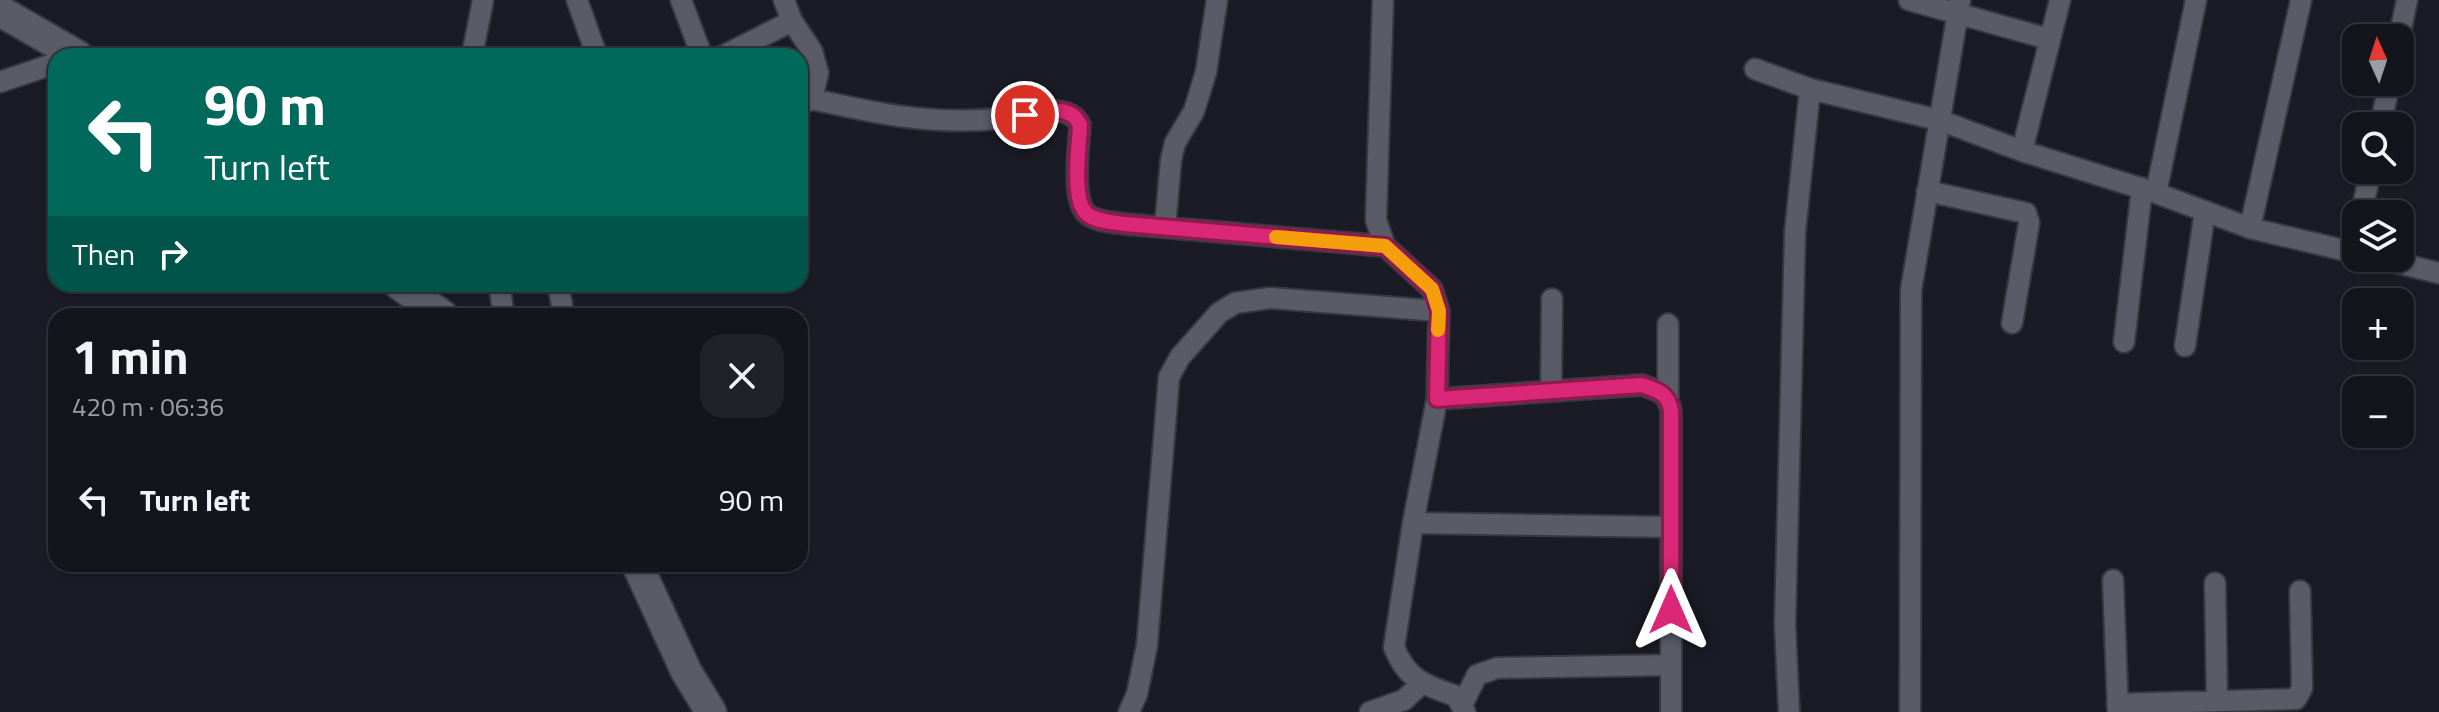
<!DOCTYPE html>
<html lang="en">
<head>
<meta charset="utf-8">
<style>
	:root { --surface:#14141c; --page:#212129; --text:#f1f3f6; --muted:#9d9ea3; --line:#33333b }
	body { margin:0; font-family:"Titillium Web",sans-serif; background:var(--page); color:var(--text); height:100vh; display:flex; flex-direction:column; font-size:30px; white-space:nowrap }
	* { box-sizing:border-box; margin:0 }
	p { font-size:26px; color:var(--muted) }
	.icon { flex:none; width:44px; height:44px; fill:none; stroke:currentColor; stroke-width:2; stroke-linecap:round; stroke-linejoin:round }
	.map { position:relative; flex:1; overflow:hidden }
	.drawer { position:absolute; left:48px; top:308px; width:760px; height:264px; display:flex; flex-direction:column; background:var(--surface); border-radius:24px; box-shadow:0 2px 6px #0004,0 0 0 2px var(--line) }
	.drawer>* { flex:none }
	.guide { position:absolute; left:48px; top:48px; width:760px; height:244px; border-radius:24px; box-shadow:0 2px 6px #0004,0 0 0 2px var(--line); background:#00695c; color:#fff; overflow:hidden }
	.needle { width:52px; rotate:357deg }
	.buttons { position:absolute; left:2342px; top:24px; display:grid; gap:16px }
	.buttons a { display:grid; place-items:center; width:72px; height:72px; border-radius:16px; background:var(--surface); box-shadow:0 2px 6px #0004,0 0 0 2px var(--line); font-size:40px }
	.pin { position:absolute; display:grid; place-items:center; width:68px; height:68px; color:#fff; margin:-34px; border:4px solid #fff; border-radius:50%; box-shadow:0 2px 8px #0007 }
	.me { position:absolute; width:88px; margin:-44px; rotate:0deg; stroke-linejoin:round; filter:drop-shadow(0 0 6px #0008) }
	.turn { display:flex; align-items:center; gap:28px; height:168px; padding:0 24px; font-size:36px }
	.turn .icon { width:104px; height:104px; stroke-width:2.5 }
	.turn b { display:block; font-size:56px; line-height:68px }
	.then { display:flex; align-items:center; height:76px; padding:0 24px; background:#0003; gap:16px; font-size:30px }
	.round { display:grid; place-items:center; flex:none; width:84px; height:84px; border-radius:24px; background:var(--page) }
	.overview { display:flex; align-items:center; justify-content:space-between; height:136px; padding:0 24px }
	h1 { font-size:48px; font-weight:700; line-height:60px }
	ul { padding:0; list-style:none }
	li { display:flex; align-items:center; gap:24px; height:112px; padding:0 24px }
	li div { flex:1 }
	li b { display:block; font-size:30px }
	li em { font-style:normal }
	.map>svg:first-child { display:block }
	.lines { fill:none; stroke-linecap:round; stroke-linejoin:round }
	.street-casing { stroke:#383940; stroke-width:24 }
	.secondary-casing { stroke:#383940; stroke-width:34 }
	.street { stroke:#595c67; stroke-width:20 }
	.secondary { stroke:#595c67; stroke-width:30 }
	.route-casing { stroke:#8e194d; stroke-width:20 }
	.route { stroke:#db2777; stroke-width:14 }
	.slow { stroke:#f59e0b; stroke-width:14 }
</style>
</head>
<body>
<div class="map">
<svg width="2439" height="712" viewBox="0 0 2439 712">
	<rect width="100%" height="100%" fill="#1a1b25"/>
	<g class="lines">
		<g class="street-casing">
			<path id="street" d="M577 0 597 56
				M681 0 702 56
				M784 0 792 21 812 51 818 73 812 99
				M1909 0 2049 39
				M2399 38 2407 0
				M472 56 483 0
				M723 56 792 21
				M1755 69 1810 89 1939 120 2022 151 2156 193 2250 228 2356 253
				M0 82 56 63
				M800 105 812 99C874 113 931 125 995 119 1018 117 1068 98 1080 125 1079 146 1071 200 1087 214 1097 222 1113 222 1125 224L1385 246
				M2380 126 2390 82
				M2022 151 2060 0
				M1927 191 2026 213 2029 223 2012 323
				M2156 193 2196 0
				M2361 214 2371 170
				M1165 227 1171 160 1175 143 1194 111 1206 72 1217 0
				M2250 228 2301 0
				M2378 258 2439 273
				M499 284 504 316
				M558 284 564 316
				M1439 311 1437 399 1413 523 1394 647C1407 680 1425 685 1456 696L1465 712
				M1668 324V399
				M2124 342 2142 188
				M2185 346 2205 211
				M1551 391 1552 299
				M1437 399 1642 385C1658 391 1667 392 1671 410V712
				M1413 523 1670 527
				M2113 580 2118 712
				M2215 583 2217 701
				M2117 704 2296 699 2302 688 2300 591
				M1462 705 1477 675 1497 668 1671 665
				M1129 712 1137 694 1147 645 1169 377 1180 357 1219 313 1235 303 1270 298 1439 311 1432 289 1385 246 1376 220 1383 0
				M1370 712 1404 700 1421 684
				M1789 712 1785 624 1795 232 1810 89
				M1910 712 1911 290 1960 0"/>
		</g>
		<g class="secondary-casing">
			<path id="secondary" d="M0 11 78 56
				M399 284 443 316
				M637 564 686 671 711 712"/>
		</g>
		<use href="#street" class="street"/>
		<use href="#secondary" class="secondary"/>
	</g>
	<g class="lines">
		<g class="route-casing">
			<path id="route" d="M1025 115C1044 112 1070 103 1080 125 1079 146 1071 200 1087 214 1097 222 1113 222 1125 224L1385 246 1432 289 1439 311 1437 399 1642 385C1658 391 1667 392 1671 410V610"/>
		</g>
		<use href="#route" class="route"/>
		<path class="slow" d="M1276 237 1385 246 1432 289 1439 311 1438 330"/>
	</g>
</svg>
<div class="buttons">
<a><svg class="needle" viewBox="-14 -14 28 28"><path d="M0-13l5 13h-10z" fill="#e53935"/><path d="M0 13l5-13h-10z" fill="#9d9ea3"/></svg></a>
<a><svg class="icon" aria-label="search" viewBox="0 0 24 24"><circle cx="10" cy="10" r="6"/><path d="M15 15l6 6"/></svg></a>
<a><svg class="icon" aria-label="layers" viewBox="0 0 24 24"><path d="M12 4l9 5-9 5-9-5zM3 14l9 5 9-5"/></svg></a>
<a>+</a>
<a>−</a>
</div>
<div class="pin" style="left:1025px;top:115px;background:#d93025"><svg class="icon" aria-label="arrive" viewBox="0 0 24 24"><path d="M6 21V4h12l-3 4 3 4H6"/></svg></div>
<svg class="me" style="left:1671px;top:610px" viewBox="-20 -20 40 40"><path d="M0-17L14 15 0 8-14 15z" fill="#db2777" stroke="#fff" stroke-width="4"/></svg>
<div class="guide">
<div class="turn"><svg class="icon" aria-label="left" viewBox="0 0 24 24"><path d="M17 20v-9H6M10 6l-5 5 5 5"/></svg><div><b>90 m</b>Turn left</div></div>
<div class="then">Then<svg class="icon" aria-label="right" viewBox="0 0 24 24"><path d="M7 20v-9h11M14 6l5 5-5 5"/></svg></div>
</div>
<section class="drawer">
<div class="overview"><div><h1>1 min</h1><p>420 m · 06:36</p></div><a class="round"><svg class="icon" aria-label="close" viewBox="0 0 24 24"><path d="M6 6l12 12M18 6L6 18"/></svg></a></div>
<ul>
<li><svg class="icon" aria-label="left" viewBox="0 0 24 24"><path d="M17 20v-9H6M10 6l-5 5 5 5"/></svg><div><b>Turn left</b></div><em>90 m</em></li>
</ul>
</section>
</div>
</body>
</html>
